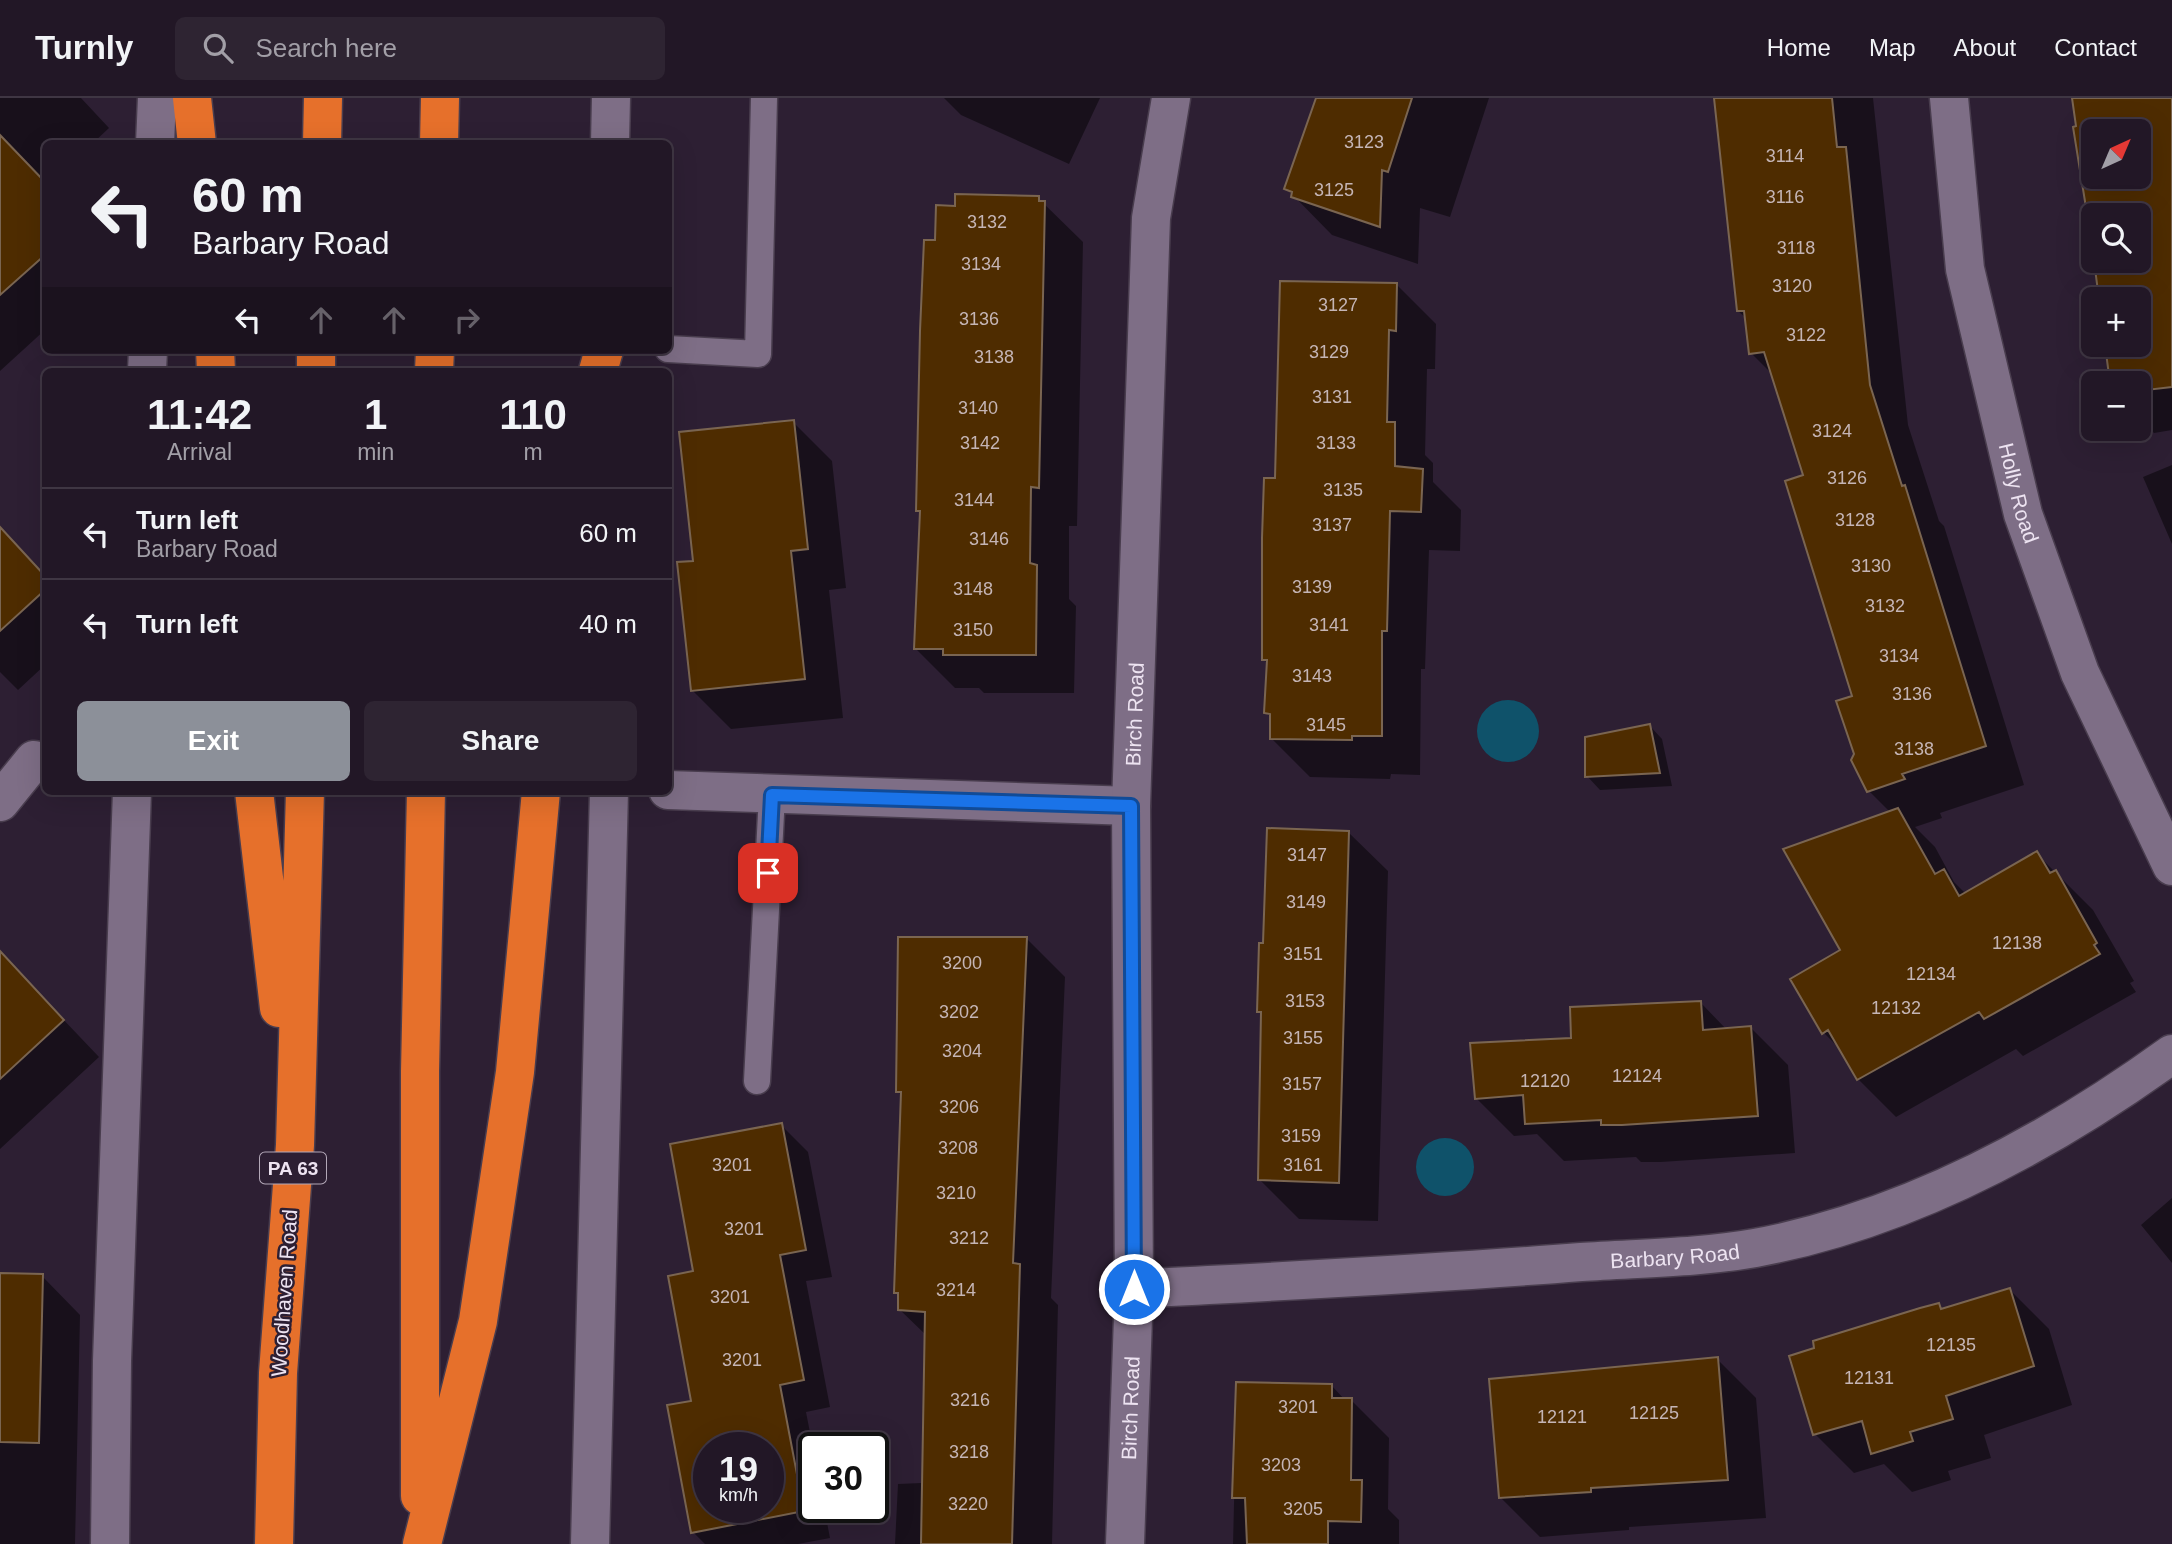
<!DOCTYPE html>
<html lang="en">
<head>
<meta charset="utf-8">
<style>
	:root { --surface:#221726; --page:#2e2432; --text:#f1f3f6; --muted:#a29fa7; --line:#3f3643; --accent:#8c9099 }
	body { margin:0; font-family:Arial,sans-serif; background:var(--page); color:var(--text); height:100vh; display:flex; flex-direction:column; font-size:26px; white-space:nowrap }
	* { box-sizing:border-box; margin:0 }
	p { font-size:23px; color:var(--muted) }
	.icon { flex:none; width:38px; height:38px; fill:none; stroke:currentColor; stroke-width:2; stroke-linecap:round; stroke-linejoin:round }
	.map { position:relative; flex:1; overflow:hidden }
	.drawer { position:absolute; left:42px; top:270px; width:630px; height:427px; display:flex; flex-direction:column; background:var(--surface); border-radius:10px; box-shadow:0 7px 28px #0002,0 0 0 2px var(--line) }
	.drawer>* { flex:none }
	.hud { position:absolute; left:42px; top:42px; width:630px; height:214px; border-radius:10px; box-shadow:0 7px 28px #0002,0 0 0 2px var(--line); background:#221726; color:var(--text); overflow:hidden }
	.needle { width:46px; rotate:44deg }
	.controls { position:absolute; left:2081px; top:21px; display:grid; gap:14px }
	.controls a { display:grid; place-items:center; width:70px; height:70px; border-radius:10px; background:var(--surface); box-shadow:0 7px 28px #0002,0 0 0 2px var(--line); font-size:35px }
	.speed { position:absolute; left:693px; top:1334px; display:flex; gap:14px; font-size:35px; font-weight:700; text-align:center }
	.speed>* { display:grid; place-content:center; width:91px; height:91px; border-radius:50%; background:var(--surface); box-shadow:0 7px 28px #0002,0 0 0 2px var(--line); line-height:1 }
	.speed small { font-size:18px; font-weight:400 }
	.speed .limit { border:4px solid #111; border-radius:10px; background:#fff; color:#111 }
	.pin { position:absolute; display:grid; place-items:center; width:60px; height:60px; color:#fff; margin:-30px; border-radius:14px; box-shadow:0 4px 10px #0006 }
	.me { position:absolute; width:77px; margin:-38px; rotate:0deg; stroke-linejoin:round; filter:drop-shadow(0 0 5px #0008) }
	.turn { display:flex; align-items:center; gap:24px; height:147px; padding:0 35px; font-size:32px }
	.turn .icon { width:91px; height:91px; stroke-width:2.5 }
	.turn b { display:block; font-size:49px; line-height:60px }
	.lanes { display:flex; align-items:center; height:66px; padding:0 35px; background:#0003; justify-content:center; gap:35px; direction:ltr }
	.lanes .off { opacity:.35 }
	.eta { display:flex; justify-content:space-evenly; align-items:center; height:119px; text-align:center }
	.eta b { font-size:42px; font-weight:800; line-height:49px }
	.primary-button { display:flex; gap:14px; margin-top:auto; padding:14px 35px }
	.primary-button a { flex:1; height:80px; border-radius:10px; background:var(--accent); color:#fff; font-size:28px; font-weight:800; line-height:80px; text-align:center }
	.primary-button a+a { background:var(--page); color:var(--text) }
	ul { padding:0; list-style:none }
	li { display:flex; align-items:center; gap:21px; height:91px; padding:0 35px; border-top:2px solid var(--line) }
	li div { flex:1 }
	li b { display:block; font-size:26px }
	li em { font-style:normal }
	header { display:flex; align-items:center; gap:42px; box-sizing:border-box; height:98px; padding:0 35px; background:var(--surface); border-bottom:2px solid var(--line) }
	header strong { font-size:33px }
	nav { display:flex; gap:38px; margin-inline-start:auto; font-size:24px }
	.search { width:490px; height:63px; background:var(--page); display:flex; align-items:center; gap:18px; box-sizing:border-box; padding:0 24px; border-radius:10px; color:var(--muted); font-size:26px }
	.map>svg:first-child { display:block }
	.water { fill:#0f526a }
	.shadow { fill:#0007; fill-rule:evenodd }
	.building { fill:#4e2c00; stroke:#7a6551; stroke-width:2; fill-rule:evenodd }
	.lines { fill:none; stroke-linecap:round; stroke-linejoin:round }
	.service-casing { stroke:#493d4e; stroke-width:29 }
	.minor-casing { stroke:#493d4e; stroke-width:41 }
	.secondary-casing { stroke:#493d4e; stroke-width:41 }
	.motorway-casing { stroke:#493d4e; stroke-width:41 }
	.service { stroke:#7e6e86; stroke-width:26 }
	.minor { stroke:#7e6e86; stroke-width:38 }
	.secondary { stroke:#7e6e86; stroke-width:38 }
	.motorway { stroke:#e6702b; stroke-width:38 }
	.route-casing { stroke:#114b97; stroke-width:18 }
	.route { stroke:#1a73e8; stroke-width:12 }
	.labels { text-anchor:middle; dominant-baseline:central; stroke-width:5; stroke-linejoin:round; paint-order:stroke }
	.number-label { font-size:18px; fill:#c5b5b5 }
	.shield { fill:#2d1f33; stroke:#b3a8b8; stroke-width:2 }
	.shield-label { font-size:19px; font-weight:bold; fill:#ede3f1 }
	.street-label { font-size:21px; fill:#ede3f1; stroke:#2d1f33 }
</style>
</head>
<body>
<header>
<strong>Turnly</strong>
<div class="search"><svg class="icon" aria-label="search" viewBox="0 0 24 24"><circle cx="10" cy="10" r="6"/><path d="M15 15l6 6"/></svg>Search here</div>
<nav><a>Home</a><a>Map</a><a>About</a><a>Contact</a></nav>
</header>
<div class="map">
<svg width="2172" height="1446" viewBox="0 0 2172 1446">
	<rect width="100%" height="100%" fill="#2d1f33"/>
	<path class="water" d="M1477 633a31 31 0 1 1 62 0a31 31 0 1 1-62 0Z
		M1416 1069a29 29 0 1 1 58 0a29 29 0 1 1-58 0Z"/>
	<path class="shadow" d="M0 0H81L109 30 92 46H46V231L0 273Z
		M944 0H1100L1069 66 961 17Z
		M1317 0H1489L1450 119 1420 110 1418 166 1332 137 1286 90Z
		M1716 0H1873L1908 327 1939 423 1944 428 2024 687 1940 715 1942 720 1915 729 1935 749 1954 784 1966 796 2037 756 2093 812 2134 883 2130 885 2136 894 2023 958 2016 951 1896 1019 1858 981 1842 953 1824 935 1793 881 1843 853 1890 714 1869 693 1855 656 1854 599 1805 378 1773 277 1751 255 1747 221 1738 213Z
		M2074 0H2172V332L2154 335 2138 319V285H2113L2107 247H2138V201H2101L2095 163H2138V117H2093V151ZM2093 33H2138V79H2093Z
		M1038 100 1083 144 1077 428H1069V501L1076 508 1074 595H984L979 590H955L916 551 921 416 918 413 936 144 956 110Z
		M1397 187 1436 226 1435 271H1427L1425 357 1433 365V384L1461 412 1460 453 1429 452 1425 571H1421L1420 677 1391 676 1390 681 1310 679 1271 640 1272 620 1266 615 1268 566 1263 561 1277 382Z
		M793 324 832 363 846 490 829 492 843 620 731 631 692 592 695 465Z
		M2172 367V446L2143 379Z
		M0 430 46 479V566L18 592 0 574Z
		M1649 627 1662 641 1672 688 1600 692 1587 678Z
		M1348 734 1388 773 1378 1123 1299 1121 1260 1082 1263 917 1259 913 1265 847Z
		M1026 840 1065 879 1051 1200 1058 1207 1052 1446H895L898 1386 921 1385 925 1339 927 1238 899 1211 900 1198 896 1194 903 998 898 994Z
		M0 855 99 959 0 1051Z
		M1701 905 1727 932 1751 930 1788 967 1795 1055 1661 1064H1641L1636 1059 1564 1063 1537 1036 1514 1038 1477 1001 1573 941Z
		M781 1027 808 1054 832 1179 806 1183 830 1309 806 1314 814 1355V1409H824L830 1440 798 1446H705L693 1434 695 1174ZM709 1349H768V1409H709Z
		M2172 1100V1165L2141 1127Z
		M0 1177 42 1178 80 1217 75 1446H0Z
		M2010 1192 2049 1231 2072 1307 1984 1337 1991 1360 1948 1373 1951 1382 1912 1394 1884 1366 1854 1375 1815 1336 1939 1207 1944 1212Z
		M1717 1261 1756 1300 1766 1420 1629 1429V1432L1540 1439 1501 1400Z
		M1237 1286 1332 1288 1345 1302H1351L1389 1340 1388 1411 1399 1422V1446H1233Z"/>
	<path class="building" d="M1316 0H1412L1388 74 1382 72 1380 129 1291 99 1292 94 1284 91Z
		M1714 0H1832L1837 49H1846L1870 287 1902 388 1905 387 1986 648 1902 676 1905 681 1867 694 1851 662 1854 656 1836 603 1852 598 1785 383 1803 377 1764 254 1749 256 1744 213H1737Z
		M2072 0H2172V289L2138 293V285H2110L2105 247H2138V201H2099L2094 163H2138V117H2093V153L2073 29 2076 28ZM2093 33H2138V79H2093Z
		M0 37 46 85V156L0 197Z
		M955 96 1039 98V103H1045L1039 390 1031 389 1030 465 1037 467 1036 557H943V551H914L920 413H916L920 233 924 142H935L936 107 955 108Z
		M1280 183 1397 185 1396 233 1389 232 1387 324H1395V368L1423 371 1421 414 1390 413 1387 533H1382V638H1352V642L1270 641V616L1264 615 1267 562H1262V440L1264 380H1275Z
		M794 322 808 451 791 453 805 581 691 593 677 464 693 463 679 334Z
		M0 429 46 479V491L0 533Z
		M1650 626 1660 675 1585 679V639Z
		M1898 710 1935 776 1944 771 1959 798 2037 753 2050 775 2056 772 2097 845 2094 847 2100 856 1984 921 1979 914 1857 982 1828 932 1822 936 1790 881 1840 852 1783 751Z
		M1267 730 1349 733 1339 1085 1258 1082 1261 914H1257L1259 845H1263Z
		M898 839H1027L1013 1165 1020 1166 1012 1446H921L925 1214 898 1212V1195H894L901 994H896Z
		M0 853 64 922 0 981Z
		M1701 903 1703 932 1751 928 1758 1018 1622 1027H1601V1022L1525 1026 1523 997 1475 1001 1470 945 1571 940 1570 909Z
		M782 1025 806 1152 780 1157 804 1282 780 1287 804 1413 691 1435 667 1307 691 1303 668 1178 693 1173 670 1046ZM709 1349H768V1409H709Z
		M0 1175 43 1176 39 1345 0 1344Z
		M2010 1190 2034 1268 1946 1298 1953 1321 1910 1334 1913 1343 1871 1356 1862 1323 1813 1337 1789 1258 1814 1250 1813 1243 1920 1210 1939 1205 1941 1211Z
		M1718 1259 1728 1382 1591 1390V1394L1499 1400 1489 1281Z
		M1236 1284 1332 1286V1300H1352L1351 1382H1362L1361 1424 1328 1423V1446H1247L1245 1400H1232Z"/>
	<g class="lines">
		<g class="service-casing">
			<path id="service" d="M668 251 758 256 764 0
				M757 983 772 697"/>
		</g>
		<g class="minor-casing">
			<g id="minor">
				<path id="s1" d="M1949 0 1965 171 2023 416 2080 575 2172 768"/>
				<path d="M668 692 1131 708"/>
				<path d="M0 704 34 662"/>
				<path id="s2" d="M1134 1191C1283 1183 1432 1176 1581 1164 1637 1160 1699 1160 1755 1150 1906 1122 2049 1045 2172 956"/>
				<path id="s3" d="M1125 1446 1134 1191 1131 708 1151 120 1171 0"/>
			</g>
		</g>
		<g class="secondary-casing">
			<path id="secondary" d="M155 46 157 0
				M610 46 611 0
				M147 273 148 252
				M110 1446 112 1263 132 693
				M590 1446 609 693"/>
		</g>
		<g class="motorway-casing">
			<path id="motorway" d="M192 0 197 46
				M322 46 323 0
				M439 46 440 0
				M215 252 216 273
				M316 273V252
				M434 273 435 252
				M598 273 604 252
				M254 693 279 910
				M420 1398V974L426 693
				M274 1446 278 1275 295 1047 305 693
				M422 1446 478 1223 515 974 541 693"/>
		</g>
		<use href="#service" class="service"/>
		<use href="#minor" class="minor"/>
		<use href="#secondary" class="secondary"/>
		<use href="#motorway" class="motorway"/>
	</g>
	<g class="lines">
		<g class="route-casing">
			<path id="route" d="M768 775 772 697 1131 708 1134 1191"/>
		</g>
		<use href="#route" class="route"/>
	</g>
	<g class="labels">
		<g class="number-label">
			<text x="1364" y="44">3123</text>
			<text x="1785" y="58">3114</text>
			<text x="1334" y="92">3125</text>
			<text x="1785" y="99">3116</text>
			<text x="987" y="124">3132</text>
			<text x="1796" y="150">3118</text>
			<text x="981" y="166">3134</text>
			<text x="1792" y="188">3120</text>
			<text x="1338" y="207">3127</text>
			<text x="979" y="221">3136</text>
			<text x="1806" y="237">3122</text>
			<text x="1329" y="254">3129</text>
			<text x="994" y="259">3138</text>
			<text x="1332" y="299">3131</text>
			<text x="978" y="310">3140</text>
			<text x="1832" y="333">3124</text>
			<text x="980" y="345">3142</text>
			<text x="1336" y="345">3133</text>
			<text x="1847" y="380">3126</text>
			<text x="1343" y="392">3135</text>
			<text x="974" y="402">3144</text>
			<text x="1855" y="422">3128</text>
			<text x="1332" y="427">3137</text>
			<text x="989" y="441">3146</text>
			<text x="1871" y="468">3130</text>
			<text x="1312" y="489">3139</text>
			<text x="973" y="491">3148</text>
			<text x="1885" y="508">3132</text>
			<text x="1329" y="527">3141</text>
			<text x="973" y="532">3150</text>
			<text x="1899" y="558">3134</text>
			<text x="1312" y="578">3143</text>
			<text x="1912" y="596">3136</text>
			<text x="1326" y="627">3145</text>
			<text x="1914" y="651">3138</text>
			<text x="1307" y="757">3147</text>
			<text x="1306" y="804">3149</text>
			<text x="2017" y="845">12138</text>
			<text x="1303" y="856">3151</text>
			<text x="962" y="865">3200</text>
			<text x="1931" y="876">12134</text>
			<text x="1305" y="903">3153</text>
			<text x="1896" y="910">12132</text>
			<text x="959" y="914">3202</text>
			<text x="1303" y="940">3155</text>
			<text x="962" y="953">3204</text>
			<text x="1637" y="978">12124</text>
			<text x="1545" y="983">12120</text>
			<text x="1302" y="986">3157</text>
			<text x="959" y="1009">3206</text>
			<text x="1301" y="1038">3159</text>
			<text x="958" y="1050">3208</text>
			<text x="732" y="1067">3201</text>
			<text x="1303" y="1067">3161</text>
			<text x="956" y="1095">3210</text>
			<text x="744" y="1131">3201</text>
			<text x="969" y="1140">3212</text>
			<text x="956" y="1192">3214</text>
			<text x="730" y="1199">3201</text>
			<text x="1951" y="1247">12135</text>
			<text x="742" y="1262">3201</text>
			<text x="1869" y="1280">12131</text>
			<text x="970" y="1302">3216</text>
			<text x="1298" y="1309">3201</text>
			<text x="1654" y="1315">12125</text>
			<text x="1562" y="1319">12121</text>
			<text x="969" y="1354">3218</text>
			<text x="1281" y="1367">3203</text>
			<text x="968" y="1406">3220</text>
			<text x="1303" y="1411">3205</text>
		</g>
		<rect class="shield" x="260" y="1054.5" width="66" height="31" rx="5"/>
		<g class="shield-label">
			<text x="293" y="1070">PA 63</text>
		</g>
		<g class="street-label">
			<text stroke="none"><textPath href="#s1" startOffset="402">Holly Road</textPath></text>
			<text stroke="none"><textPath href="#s3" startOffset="830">Birch Road</textPath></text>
			<text stroke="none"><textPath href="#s2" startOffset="542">Barbary Road</textPath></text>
			<text transform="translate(284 1195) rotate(-86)">Woodhaven Road</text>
			<text stroke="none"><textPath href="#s3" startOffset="136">Birch Road</textPath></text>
		</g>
	</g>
</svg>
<div class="controls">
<a><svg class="needle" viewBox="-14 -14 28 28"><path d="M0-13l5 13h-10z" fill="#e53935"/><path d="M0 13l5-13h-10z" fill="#a29fa7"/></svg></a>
<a><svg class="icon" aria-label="search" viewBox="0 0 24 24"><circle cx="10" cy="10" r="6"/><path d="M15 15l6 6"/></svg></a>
<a>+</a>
<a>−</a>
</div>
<div class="speed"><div>19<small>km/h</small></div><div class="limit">30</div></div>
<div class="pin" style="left:768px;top:775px;background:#d93025"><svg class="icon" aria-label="arrive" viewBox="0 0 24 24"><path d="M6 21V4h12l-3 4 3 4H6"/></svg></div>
<svg class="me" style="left:1134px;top:1191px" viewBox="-20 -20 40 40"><circle r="17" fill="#1a73e8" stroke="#fff" stroke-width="3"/><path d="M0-11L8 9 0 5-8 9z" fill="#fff"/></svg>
<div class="hud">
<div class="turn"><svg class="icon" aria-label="left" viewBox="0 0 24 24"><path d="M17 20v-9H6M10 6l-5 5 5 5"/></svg><div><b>60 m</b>Barbary Road</div></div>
<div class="lanes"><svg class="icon" aria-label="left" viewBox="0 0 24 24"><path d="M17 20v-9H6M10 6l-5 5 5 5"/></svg><svg class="icon off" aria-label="ahead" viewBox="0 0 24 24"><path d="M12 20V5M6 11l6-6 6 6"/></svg><svg class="icon off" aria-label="ahead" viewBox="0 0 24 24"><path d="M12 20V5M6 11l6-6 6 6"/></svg><svg class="icon off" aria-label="right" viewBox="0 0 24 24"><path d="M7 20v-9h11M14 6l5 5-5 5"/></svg></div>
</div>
<section class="drawer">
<div class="eta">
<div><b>11:42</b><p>Arrival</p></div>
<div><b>1</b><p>min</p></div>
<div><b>110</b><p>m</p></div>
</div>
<ul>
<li><svg class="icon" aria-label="left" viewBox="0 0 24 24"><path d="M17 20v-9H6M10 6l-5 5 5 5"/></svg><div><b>Turn left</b><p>Barbary Road</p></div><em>60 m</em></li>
<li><svg class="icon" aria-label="left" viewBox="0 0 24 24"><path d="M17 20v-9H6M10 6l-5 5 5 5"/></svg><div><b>Turn left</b></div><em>40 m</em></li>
</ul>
<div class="primary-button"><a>Exit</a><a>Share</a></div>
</section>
</div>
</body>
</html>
